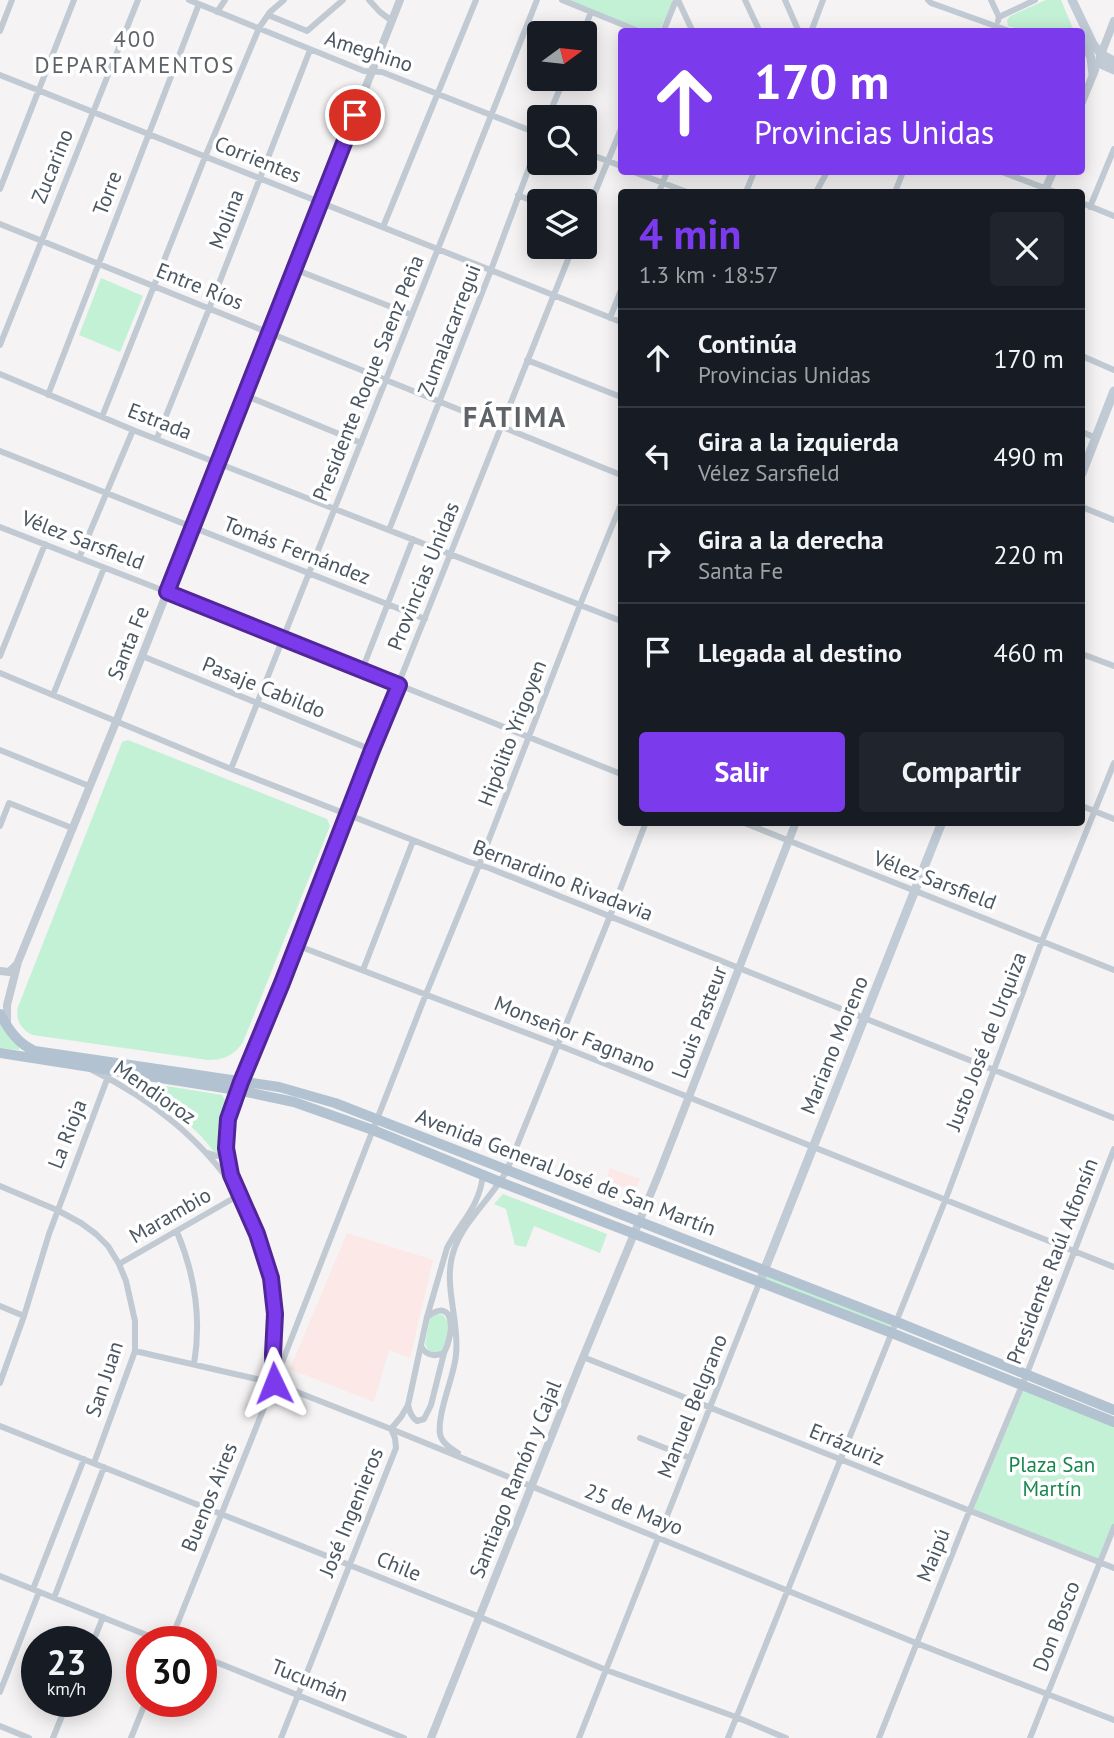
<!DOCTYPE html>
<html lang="es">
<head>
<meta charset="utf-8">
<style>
	:root { --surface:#171b24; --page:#20242c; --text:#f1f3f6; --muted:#9ea1a6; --line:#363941; --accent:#7c3aed }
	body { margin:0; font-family:"PT Sans",sans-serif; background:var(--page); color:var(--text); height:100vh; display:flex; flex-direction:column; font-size:26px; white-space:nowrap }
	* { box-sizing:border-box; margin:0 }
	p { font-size:23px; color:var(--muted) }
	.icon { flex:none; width:38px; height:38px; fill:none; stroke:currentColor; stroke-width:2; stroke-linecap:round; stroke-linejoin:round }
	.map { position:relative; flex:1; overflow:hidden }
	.side { position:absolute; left:618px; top:189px; width:467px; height:637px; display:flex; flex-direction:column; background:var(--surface); border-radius:7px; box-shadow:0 4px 18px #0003 }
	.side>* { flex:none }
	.banner { position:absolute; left:618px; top:28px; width:467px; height:147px; border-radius:7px; box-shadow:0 4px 18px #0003; background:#7c3aed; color:#fff; overflow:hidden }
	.needle { width:46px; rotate:75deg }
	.controls { position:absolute; left:527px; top:21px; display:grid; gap:14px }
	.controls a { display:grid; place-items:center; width:70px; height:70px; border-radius:7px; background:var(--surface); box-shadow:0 4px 18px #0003; font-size:35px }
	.speed { position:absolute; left:21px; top:1626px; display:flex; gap:14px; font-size:35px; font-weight:700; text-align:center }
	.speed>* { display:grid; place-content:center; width:91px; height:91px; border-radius:50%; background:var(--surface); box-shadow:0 4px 18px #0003; line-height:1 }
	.speed small { font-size:18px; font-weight:400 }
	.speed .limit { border:10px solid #d22; background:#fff; color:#111 }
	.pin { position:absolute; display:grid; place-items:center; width:60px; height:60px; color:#fff; margin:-30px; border:4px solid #fff; border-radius:50%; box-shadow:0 2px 7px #0007 }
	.me { position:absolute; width:77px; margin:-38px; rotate:358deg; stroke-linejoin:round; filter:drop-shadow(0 0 5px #0008) }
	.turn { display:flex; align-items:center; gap:24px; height:147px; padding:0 21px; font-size:32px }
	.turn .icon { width:91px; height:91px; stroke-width:2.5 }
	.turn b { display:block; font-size:49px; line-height:60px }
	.round { display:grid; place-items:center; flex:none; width:74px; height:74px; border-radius:7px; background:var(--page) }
	.overview { display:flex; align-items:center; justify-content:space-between; height:119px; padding:0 21px }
	h1 { font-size:42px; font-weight:700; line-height:52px; color:var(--accent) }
	.action { display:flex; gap:14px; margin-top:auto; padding:14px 21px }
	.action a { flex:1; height:80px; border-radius:7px; background:var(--accent); color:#fff; font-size:28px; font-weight:700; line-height:80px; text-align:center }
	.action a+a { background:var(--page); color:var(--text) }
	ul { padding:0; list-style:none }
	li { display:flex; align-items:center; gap:21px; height:98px; padding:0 21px; border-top:2px solid var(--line) }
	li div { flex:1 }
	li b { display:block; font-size:26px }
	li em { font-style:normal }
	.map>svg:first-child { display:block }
	.medical { fill:#fce8e6 }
	.green { fill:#c3f1d5 }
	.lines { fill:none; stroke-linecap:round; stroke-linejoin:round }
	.minor { stroke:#c1cad2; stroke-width:6 }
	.tertiary { stroke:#c1cad2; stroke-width:8 }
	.secondary { stroke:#c1cbd6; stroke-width:9 }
	.primary { stroke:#b3c2d1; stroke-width:10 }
	.route-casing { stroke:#51269a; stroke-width:18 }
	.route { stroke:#7c3aed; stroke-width:12 }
	.labels { text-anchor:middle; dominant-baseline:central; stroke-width:7; stroke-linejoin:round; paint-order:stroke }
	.street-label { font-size:21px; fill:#4a5661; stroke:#fff }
	.park-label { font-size:21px; fill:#17864f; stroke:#fff }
	.neighbourhood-label { font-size:23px; letter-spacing:2px; fill:#5f6368; stroke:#fff }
	.district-label { font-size:28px; font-weight:bold; letter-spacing:2px; fill:#5f6368; stroke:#fff }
</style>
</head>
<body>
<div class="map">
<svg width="1114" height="1738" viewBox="0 0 1114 1738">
	<rect width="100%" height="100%" fill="#f5f3f3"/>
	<path class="medical" d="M610 1168 640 1179 635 1191 620 1186 614 1202 599 1197Z
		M347 1233 433 1260 410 1358 389 1350 374 1402 290 1369Z"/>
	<path class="green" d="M569 0H672L673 2 659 31 649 32Z
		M1046 0H1061L1074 31H1025L1008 26 1007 20 1010 16Z
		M101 278 143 296 120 352 79 335Z
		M128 740 327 819 330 826 243 1042C234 1056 223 1060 208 1060L33 1035C21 1030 15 1019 18 1007L122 742Z
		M0 1024 19 1045V1050L0 1048Z
		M129 1080 222 1095 225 1100 221 1150 218 1152H214C193 1122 159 1102 129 1083Z
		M503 1194 607 1234 600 1253 534 1226 526 1247 515 1245 506 1209 494 1204Z
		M766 1276 892 1324 891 1328 767 1281 764 1278Z
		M437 1314 443 1315 448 1322 447 1337 443 1350 436 1354 429 1351 425 1344 430 1318Z
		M1022 1386 1114 1422V1527L1100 1563 969 1512Z"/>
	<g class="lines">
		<path class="minor" d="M189 0 364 71 382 72 539 134
			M369 0 380 12 392 21
			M562 0 641 32
			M678 0 693 32
			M745 0 760 32
			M785 0 799 32
			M928 0 931 3 1012 32
			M991 0 999 17 998 21
			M217 12 225 0
			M268 15 307 31 343 0
			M999 17 1035 0
			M0 31 12 0
			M663 32 676 0
			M811 32 823 0
			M583 33 591 12
			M0 75 621 322
			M548 117 564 79
			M584 152 621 166
			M634 172 687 192
			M1002 172 1055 192
			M0 189 74 0
			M659 192 667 172
			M746 192 754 172
			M816 192 827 172
			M895 192 903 172
			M518 195 539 204
			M1082 203 1114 216
			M1090 207 1114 149
			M584 219 621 129
			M0 224 621 475
			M383 227 476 0
			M294 269 412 315
			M610 318 621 290
			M0 345 138 0
			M1082 356 1114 370
			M527 360 621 397
			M0 374 133 430 621 621
			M48 395 199 4
			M244 395 361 443
			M102 417 205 157 259 28 270 12 284 0
			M1082 432 1096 438
			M157 438 209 309 310 50
			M0 451 425 619
			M1082 507 1114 520
			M0 527 167 592 621 774
			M389 530 491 270 539 141
			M79 558 133 430
			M1082 654 1114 666
			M0 656 45 544
			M142 656 372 750
			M362 670 413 539
			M0 673 231 769 469 862 489 868 1114 1118
			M53 695 104 568
			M0 750 89 786
			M231 769 537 0
			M1082 806 1114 819
			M742 822 1114 970
			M0 826 9 803 72 828
			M296 945 558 1045 1114 1267
			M363 970 413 841
			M92 1070C150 1098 203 1140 238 1194 244 1203 248 1214 252 1223 260 1241 268 1260 271 1279 277 1314 271 1347 274 1382
			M208 1153 217 1156 227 1148
			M0 1186 57 1210 81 1223 96 1234 108 1246 119 1264 126 1281 135 1321V1351L94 1463
			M239 1195 231 1175 227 1148V1130L231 1106 282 983 372 750 573 247
			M177 1232C195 1275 202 1317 194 1364
			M119 1264 239 1195
			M0 1306 24 1316
			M421 1346C426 1356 434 1357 444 1353 454 1335 456 1295 427 1317
			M135 1351 274 1383 391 1429 916 1643 1114 1720
			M583 1357 1114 1568
			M0 1383 24 1316 49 1234 109 1074
			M408 1405C410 1412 411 1417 417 1421L424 1419 431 1405 444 1353
			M0 1426 480 1617 606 1670 736 1717 786 1738
			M391 1429 401 1417 408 1405 427 1317 447 1248C461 1221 479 1208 483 1175
			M640 1438 690 1458
			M458 1453C450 1448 442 1443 440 1434 437 1413 454 1377 456 1355 460 1320 442 1284 454 1250 464 1220 492 1198 507 1170L610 916 646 822
			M0 1576 164 1642
			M33 1589 84 1459
			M54 1598 104 1467
			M93 1642 103 1617
			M170 1642 274 1383 426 994 479 865 580 605 621 504
			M201 1656 404 1738
			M0 1692 39 1592
			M0 1726 29 1738
			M53 1738 68 1701
			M131 1738 146 1701
			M281 1738 396 1448 395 1438 391 1429
			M579 1738 760 1281
			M728 1738 945 1201 1042 941 1114 763
			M879 1738 969 1512 1026 1376 1114 1149
			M1030 1738 1114 1527"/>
		<path class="tertiary" d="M1100 57 1114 21
			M1082 102 1095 70
			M1044 192 1053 172
			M0 971 9 972 17 964
			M7 1025V1005L18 962 116 722 400 0
			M431 1738 579 1367 658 1176 796 822"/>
		<path class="secondary" d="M1072 0 1093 44 1101 54 1114 61
			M1082 34 1091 58 1093 74
			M1098 63 1114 70
			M1082 473 1114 391
			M762 1276 942 822"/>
		<path class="primary" d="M0 1014C9 1030 18 1044 35 1051L279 1087 335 1103 897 1322 1114 1410
			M0 1053 237 1090 294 1102 373 1130 500 1182 892 1333 1114 1422"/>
	</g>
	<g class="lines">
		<g class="route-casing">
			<path id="route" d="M274 1383 273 1354 275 1314 271 1278 257 1234 231 1175 226 1148 228 1119 241 1082 282 983 372 750 399 685 167 592 355 115"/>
		</g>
		<use href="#route" class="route"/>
	</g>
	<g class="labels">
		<g class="street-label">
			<text transform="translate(369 51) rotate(18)">Ameghino</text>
			<text transform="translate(258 159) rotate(22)">Corrientes</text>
			<text transform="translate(52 166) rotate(-68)">Zucarino</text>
			<text transform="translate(107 193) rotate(-69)">Torre</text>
			<text transform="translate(226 219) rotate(-69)">Molina</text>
			<text transform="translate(200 286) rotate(22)">Entre Ríos</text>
			<text transform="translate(449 330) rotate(-69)">Zumalacarregui</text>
			<text transform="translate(368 378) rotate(-68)">Presidente Roque Saenz Peña</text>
			<text transform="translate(160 421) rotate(21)">Estrada</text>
			<text transform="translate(83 540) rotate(21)">Vélez Sarsfield</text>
			<text transform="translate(297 550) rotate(21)">Tomás Fernández</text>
			<text transform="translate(423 576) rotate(-68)">Provincias Unidas</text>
			<text transform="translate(128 643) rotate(-68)">Santa Fe</text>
			<text transform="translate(264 687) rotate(22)">Pasaje Cabildo</text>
			<text transform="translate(512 733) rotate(-69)">Hipólito Yrigoyen</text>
			<text transform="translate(563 880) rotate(21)">Bernardino Rivadavia</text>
			<text transform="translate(935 880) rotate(21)">Vélez Sarsfield</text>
			<text transform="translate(699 1022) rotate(-69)">Louis Pasteur</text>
			<text transform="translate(575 1034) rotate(22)">Monseñor Fagnano</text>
			<text transform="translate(986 1041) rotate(-69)">Justo José de Urquiza</text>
			<text transform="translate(834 1045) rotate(-68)">Mariano Moreno</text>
			<text transform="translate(155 1092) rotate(35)">Mendioroz</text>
			<text transform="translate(67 1134) rotate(-69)">La Rioja</text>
			<text transform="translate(566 1172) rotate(21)">Avenida General José de San Martín</text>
			<text transform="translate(170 1215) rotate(-30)">Marambio</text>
			<text transform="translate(1052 1261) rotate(-69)">Presidente Raúl Alfonsín</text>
			<text transform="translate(104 1379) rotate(-72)">San Juan</text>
			<text transform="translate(692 1406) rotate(-68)">Manuel Belgrano</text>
			<text transform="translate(847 1444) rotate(22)">Errázuriz</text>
			<text transform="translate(515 1479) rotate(-68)">Santiago Ramón y Cajal</text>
			<text transform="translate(209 1497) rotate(-68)">Buenos Aires</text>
			<text transform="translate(634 1509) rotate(22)">25 de Mayo</text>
			<text transform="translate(351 1512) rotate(-68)">José Ingenieros</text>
			<text transform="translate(933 1555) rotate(-68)">Maipú</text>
			<text transform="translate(399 1566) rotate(22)">Chile</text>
			<text transform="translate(1056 1626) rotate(-69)">Don Bosco</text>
			<text transform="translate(310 1680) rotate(22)">Tucumán</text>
		</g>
		<g class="park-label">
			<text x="1052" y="1464">Plaza San<tspan x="1052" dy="24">Martín</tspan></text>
		</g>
		<g class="neighbourhood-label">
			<text x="135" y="38">400<tspan x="135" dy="26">DEPARTAMENTOS</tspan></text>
		</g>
		<g class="district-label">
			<text x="515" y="416">FÁTIMA</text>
		</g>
	</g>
</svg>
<div class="controls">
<a><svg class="needle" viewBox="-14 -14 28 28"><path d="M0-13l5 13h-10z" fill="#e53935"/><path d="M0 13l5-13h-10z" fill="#9ea1a6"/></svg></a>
<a><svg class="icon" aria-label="search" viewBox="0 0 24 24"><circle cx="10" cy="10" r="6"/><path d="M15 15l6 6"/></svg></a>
<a><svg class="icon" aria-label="layers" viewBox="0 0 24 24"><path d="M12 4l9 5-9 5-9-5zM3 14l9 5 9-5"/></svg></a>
</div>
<div class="speed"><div>23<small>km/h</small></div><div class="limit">30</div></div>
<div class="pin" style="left:355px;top:115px;background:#d93025"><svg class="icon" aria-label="arrive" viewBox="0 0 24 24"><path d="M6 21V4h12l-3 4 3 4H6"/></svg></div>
<svg class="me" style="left:274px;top:1383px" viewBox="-20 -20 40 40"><path d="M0-17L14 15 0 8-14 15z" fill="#7c3aed" stroke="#fff" stroke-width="4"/></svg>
<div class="banner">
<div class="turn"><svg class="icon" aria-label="ahead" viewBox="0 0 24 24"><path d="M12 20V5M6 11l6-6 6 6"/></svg><div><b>170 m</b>Provincias Unidas</div></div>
</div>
<section class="side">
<div class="overview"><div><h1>4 min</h1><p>1.3 km · 18:57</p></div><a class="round"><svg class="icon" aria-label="close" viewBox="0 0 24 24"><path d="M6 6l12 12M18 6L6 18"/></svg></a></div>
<ul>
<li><svg class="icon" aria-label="ahead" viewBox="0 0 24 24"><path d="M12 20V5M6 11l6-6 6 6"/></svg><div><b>Continúa</b><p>Provincias Unidas</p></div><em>170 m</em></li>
<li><svg class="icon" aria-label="left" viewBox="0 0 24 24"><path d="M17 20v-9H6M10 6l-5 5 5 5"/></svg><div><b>Gira a la izquierda</b><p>Vélez Sarsfield</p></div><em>490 m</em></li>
<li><svg class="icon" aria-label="right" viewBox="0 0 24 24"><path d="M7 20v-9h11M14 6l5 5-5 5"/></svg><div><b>Gira a la derecha</b><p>Santa Fe</p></div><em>220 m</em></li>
<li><svg class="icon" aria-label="arrive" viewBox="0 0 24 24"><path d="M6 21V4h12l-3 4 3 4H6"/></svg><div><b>Llegada al destino</b></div><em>460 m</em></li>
</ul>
<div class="action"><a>Salir</a><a>Compartir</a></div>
</section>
</div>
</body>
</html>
